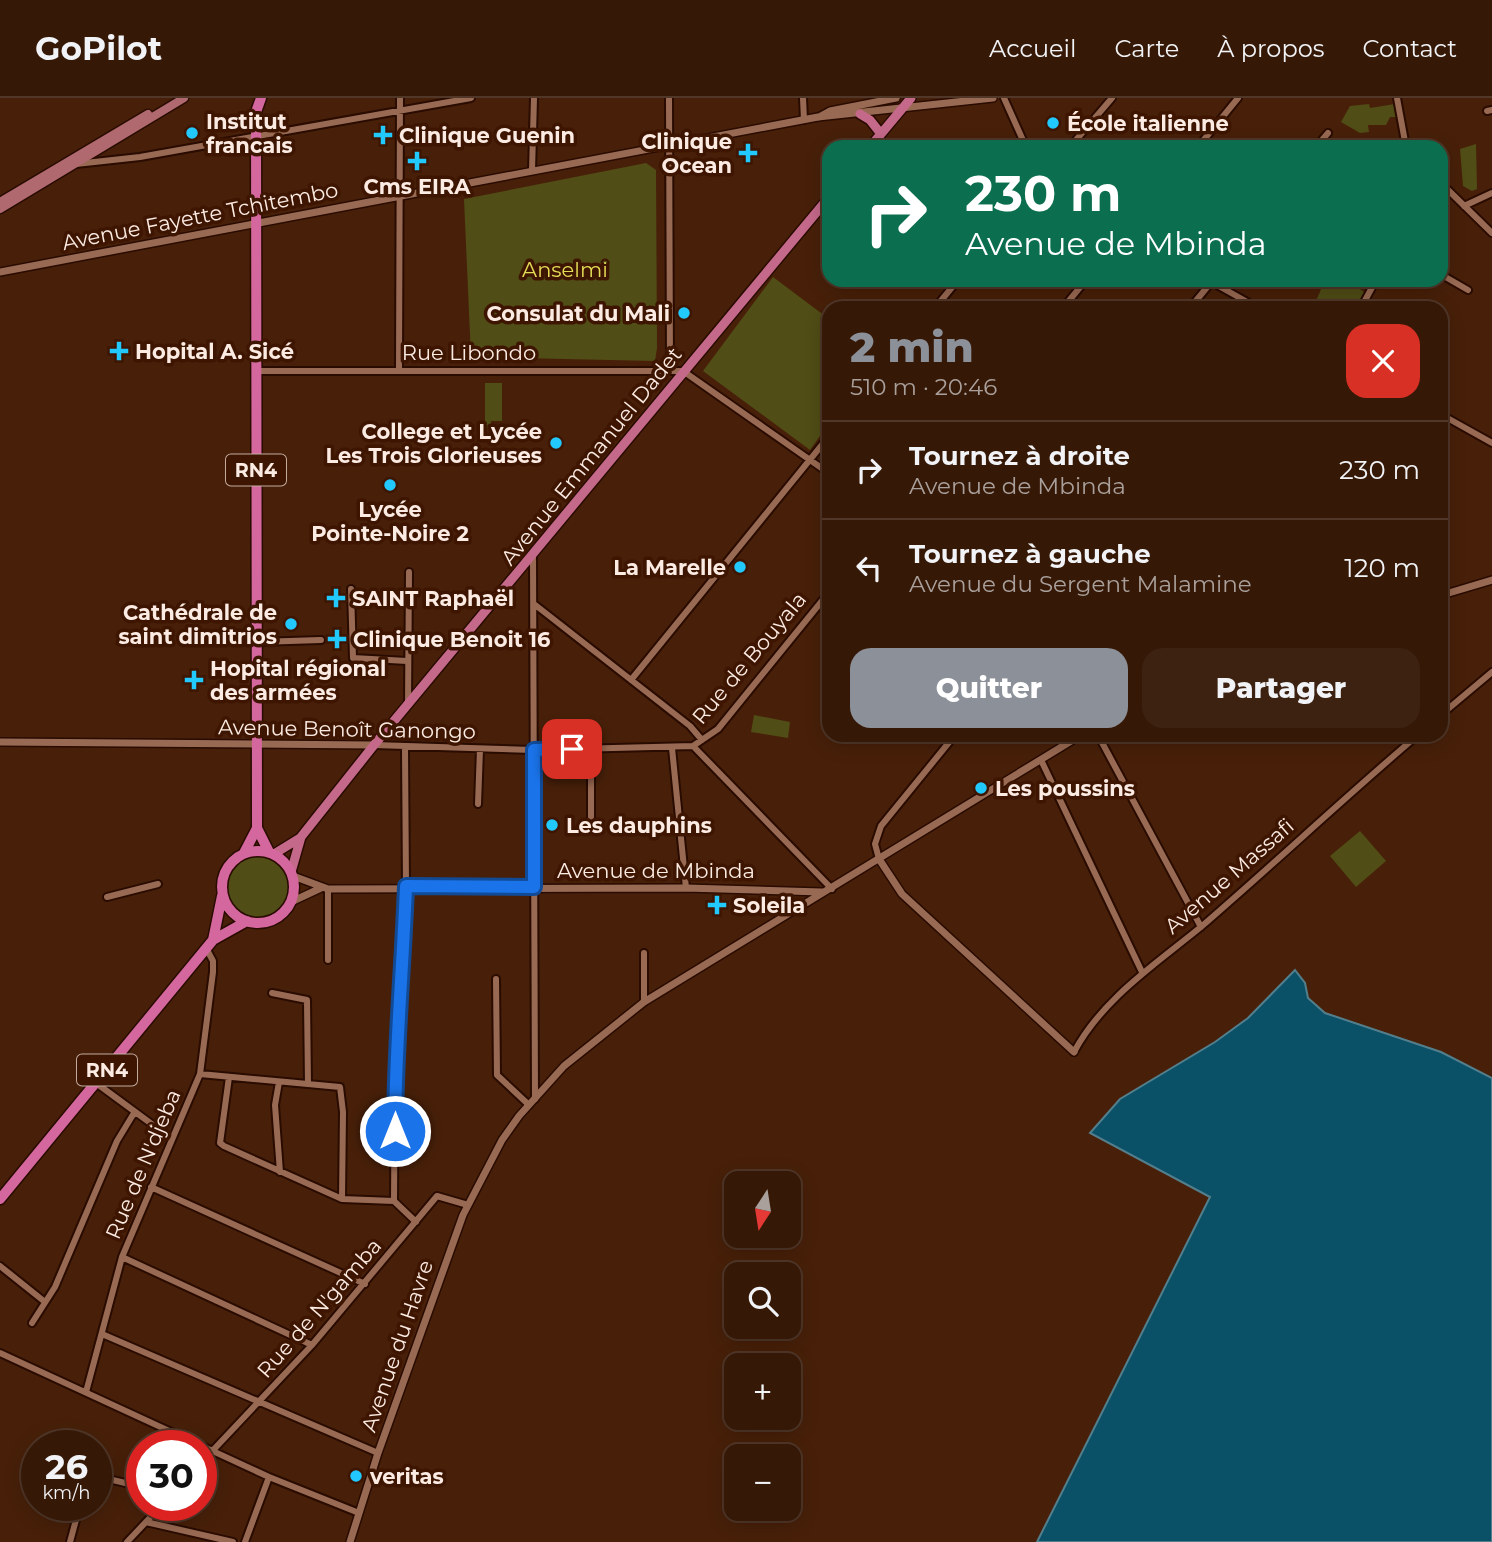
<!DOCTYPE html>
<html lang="fr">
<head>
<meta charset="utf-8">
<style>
	:root { --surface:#361807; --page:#3d2111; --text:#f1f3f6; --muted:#aaa09b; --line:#503728; --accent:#8c9099 }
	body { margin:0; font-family:Montserrat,sans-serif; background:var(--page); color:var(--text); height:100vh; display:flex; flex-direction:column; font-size:26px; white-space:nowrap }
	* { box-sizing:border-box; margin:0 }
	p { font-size:23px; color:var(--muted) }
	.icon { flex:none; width:38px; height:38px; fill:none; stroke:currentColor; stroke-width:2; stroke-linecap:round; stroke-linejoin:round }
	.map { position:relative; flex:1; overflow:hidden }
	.side { position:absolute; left:822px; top:203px; width:626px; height:441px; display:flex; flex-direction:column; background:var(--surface); border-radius:21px; box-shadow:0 4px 18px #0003,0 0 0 2px var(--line) }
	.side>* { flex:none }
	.top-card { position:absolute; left:822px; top:42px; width:626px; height:147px; border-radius:21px; box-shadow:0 4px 18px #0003,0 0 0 2px var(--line); background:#0b6e4f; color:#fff; overflow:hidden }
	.needle { width:46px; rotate:192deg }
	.buttons { position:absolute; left:724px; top:1073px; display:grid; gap:14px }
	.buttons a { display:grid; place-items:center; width:77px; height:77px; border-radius:14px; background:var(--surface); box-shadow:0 4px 18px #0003,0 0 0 2px var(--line); font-size:35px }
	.speed { position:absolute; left:21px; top:1332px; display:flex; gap:14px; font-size:35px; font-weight:700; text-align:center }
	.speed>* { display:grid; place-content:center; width:91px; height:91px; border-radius:50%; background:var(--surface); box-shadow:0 4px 18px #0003,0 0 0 2px var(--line); line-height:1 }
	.speed small { font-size:18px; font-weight:400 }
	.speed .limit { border:10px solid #d22; background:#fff; color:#111 }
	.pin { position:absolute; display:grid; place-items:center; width:60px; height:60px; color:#fff; margin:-30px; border-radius:14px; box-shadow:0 4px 10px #0006 }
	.me { position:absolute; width:77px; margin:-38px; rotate:0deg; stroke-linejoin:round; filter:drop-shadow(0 0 5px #0008) }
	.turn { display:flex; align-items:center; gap:24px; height:147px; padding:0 28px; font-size:32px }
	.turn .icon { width:91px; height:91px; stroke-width:2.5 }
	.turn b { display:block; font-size:49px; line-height:60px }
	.round { display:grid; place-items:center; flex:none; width:74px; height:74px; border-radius:21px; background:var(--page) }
	.headline { display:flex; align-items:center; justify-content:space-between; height:119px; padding:0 28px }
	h1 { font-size:42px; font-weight:800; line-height:52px; color:var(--accent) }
	.primary-button { display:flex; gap:14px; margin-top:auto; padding:14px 28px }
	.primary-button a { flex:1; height:80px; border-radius:21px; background:var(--accent); color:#fff; font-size:28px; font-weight:800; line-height:80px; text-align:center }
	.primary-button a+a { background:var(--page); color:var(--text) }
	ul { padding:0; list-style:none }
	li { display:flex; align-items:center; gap:21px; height:98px; padding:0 28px; border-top:2px solid var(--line) }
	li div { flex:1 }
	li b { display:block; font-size:26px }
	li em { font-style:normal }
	header { display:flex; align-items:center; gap:42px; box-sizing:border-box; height:98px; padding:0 35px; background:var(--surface); border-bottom:2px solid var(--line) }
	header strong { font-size:33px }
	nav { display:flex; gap:38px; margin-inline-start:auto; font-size:24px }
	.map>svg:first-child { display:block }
	.green { fill:#504d16 }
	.water { fill:#0a5168; stroke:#537f8d; stroke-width:2 }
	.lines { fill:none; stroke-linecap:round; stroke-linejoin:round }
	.minor-casing { stroke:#290b00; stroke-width:10 }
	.tertiary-casing { stroke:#290b00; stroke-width:10 }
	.secondary-casing { stroke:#290b00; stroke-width:11 }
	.primary-casing { stroke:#290b00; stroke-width:12 }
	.trunk-casing { stroke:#290b00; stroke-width:13 }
	.minor { stroke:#996a53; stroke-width:6 }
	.tertiary { stroke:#996a53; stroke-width:7 }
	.secondary { stroke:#af696f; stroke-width:8 }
	.primary { stroke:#c5698b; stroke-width:9 }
	.trunk { stroke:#d4689e; stroke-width:10 }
	.route-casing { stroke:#114b97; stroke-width:18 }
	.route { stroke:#1a73e8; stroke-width:12 }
	.poi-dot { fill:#22c9fe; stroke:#3d1501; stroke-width:2.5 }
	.labels { text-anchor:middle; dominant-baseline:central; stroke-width:7; stroke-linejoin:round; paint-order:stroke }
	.shield { fill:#3d1501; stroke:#c3ab9f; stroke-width:2 }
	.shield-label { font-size:19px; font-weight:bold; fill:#fcebe3 }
	.poi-label { font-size:21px; font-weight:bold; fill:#fcebe3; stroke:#3d1501; text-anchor:start }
	.street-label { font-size:21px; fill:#fcebe3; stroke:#3d1501 }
	.park-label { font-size:21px; fill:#e3dc56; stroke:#3d1501 }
</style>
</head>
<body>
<header>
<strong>GoPilot</strong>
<nav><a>Accueil</a><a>Carte</a><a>À propos</a><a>Contact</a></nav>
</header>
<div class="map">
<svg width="1492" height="1444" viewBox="0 0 1492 1444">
	<rect width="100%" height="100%" fill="#482009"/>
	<path class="green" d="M1369 6 1370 10 1395 6 1398 19H1390L1386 27H1368L1369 34 1360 35 1341 24 1350 8Z
		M1476 46 1477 91 1472 93 1463 88 1460 51Z
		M646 65 656 72 657 250 655 263 471 259 464 101Z
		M773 179 829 221V325L810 352 703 273Z
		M1325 182C1350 182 1346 181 1364 194L1355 210H1313Z
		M485 285H502V323H491V330H485Z
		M754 617 790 624 788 640 751 634Z
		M1360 733 1386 763 1356 789 1330 758Z
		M226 790a32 32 0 1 1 64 0a32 32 0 1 1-64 0Z"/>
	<path class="water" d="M1295 872 1305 885 1308 900 1325 915 1441 954 1492 980V1444H1037L1210 1099 1090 1035 1120 1001 1215 944 1248 920Z"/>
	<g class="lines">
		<g class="minor-casing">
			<path id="minor" d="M669 0 670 272
				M803 0 804 22
				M1004 0 1026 49
				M1397 0 1406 49
				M1487 13 1492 12
				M1070 49 1112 0
				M1198 49 1238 0
				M1316 49 1328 35
				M76 66 140 59 471 0
				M532 73 534 0
				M1442 86 1492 135
				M1464 108 1492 95
				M1442 177 1468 192
				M1208 182 1258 210
				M935 210 958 182
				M1063 210 1086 182
				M1190 210 1213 182
				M1361 210 1376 182
				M399 271 400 0
				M256 273H683L830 376
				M1442 317 1492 345
				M533 457 535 1001
				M351 491 353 560 407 563
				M534 506 690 628 702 642
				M258 544 321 542
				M631 582 830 337
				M408 606 409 474
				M1442 616 1492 574
				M1098 637 1201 829
				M374 647 534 652 693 648 718 631 830 493
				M693 648 832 791
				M405 650 406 788 401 905 395 963 394 1103 416 1124
				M672 650 686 790
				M591 651V719
				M1041 662 1142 874
				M478 706 480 651
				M879 761 875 746 881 728 955 637
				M328 791V862
				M107 799 158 786
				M644 855V904
				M496 881 497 977 529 1007
				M272 895 307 902 308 986
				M1074 954C1103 900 1156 866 1202 828 1275 765 1345 699 1418 637
				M200 976 340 989 343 1014 342 1101
				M229 979 220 1045 224 1048 342 1101 394 1103
				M279 984 275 1007 280 1074
				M96 985 172 1041
				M151 1089 365 1186
				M122 1159 312 1247
				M0 1168 45 1204
				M32 1225 55 1189 117 1043 134 1015
				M102 1236 378 1355
				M0 1255 269 1379 359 1415
				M86 1294 122 1159 200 976 213 874V863L206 850
				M201 1365 312 1247 437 1098 468 1107
				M96 1378 142 1389
				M146 1424 233 1444
				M70 1444 80 1407
				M127 1444 162 1407
				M245 1444 269 1379"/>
		</g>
		<g class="tertiary-casing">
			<path id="tertiary" d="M819 19 830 13 896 0
				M0 174 818 19 993 0
				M1442 497 1492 482
				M0 644 374 647
				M879 761 902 796 1074 954
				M293 778 328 791 686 790 822 794
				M291 804 321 790
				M350 1444 378 1355 463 1117 502 1042 519 1018 564 968 644 904 1081 637"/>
		</g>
		<g class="secondary-casing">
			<path id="secondary" d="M0 104 148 16
				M0 111 184 0"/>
		</g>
		<g class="primary-casing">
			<path id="primary" d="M860 16 870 22 881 36
				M870 49 911 0
				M274 756 300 740
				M291 774 301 739 374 647 830 98"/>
		</g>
		<g class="trunk-casing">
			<path id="trunk" d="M257 730 269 754
				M222 789a36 36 0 1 1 72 0a36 36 0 1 1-72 0Z
				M244 755 257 730 256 14 261 0
				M213 842 222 798
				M0 1101 213 842 247 823"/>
		</g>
		<use href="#minor" class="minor"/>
		<use href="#tertiary" class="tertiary"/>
		<use href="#secondary" class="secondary"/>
		<use href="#primary" class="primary"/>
		<use href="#trunk" class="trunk"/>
	</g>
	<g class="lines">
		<g class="route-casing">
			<path id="route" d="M395 1033C395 951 403 870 406 788L534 789V652L572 651"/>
		</g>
		<use href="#route" class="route"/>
	</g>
	<g class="poi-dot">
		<circle cx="1053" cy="25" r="7"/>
		<circle cx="192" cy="35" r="7"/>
		<path d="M379.5 26.5h7v7h7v7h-7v7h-7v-7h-7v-7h7z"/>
		<path d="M744.5 44.5h7v7h7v7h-7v7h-7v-7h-7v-7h7z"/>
		<path d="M413.5 52.5h7v7h7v7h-7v7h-7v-7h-7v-7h7z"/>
		<circle cx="684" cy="215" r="7"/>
		<path d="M115.5 242.5h7v7h7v7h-7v7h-7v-7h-7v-7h7z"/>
		<circle cx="556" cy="345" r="7"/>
		<circle cx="390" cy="387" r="7"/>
		<circle cx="740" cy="469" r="7"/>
		<path d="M332.5 489.5h7v7h7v7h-7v7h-7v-7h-7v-7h7z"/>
		<circle cx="291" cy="526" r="7"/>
		<path d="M333.5 530.5h7v7h7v7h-7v7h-7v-7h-7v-7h7z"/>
		<path d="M190.5 571.5h7v7h7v7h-7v7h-7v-7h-7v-7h7z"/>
		<circle cx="981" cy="690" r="7"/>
		<circle cx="552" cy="727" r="7"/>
		<path d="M713.5 796.5h7v7h7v7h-7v7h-7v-7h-7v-7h7z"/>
		<circle cx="356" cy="1378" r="7"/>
	</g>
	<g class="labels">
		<g class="shield">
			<rect x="226" y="356.5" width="60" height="31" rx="5"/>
			<rect x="77" y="956.5" width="60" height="31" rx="5"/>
		</g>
		<g class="shield-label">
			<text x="256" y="372">RN4</text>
			<text x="107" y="972">RN4</text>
		</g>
		<g class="poi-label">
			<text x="206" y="23">Institut<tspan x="206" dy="24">francais</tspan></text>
			<text x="1067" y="25">École italienne</text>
			<text x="399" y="37">Clinique Guenin</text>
			<text x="732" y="43" text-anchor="end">Clinique<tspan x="732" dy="24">Ocean</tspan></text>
			<text x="417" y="88" text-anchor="middle">Cms EIRA</text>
			<text x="670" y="215" text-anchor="end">Consulat du Mali</text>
			<text x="135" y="253">Hopital A. Sicé</text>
			<text x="542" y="333" text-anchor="end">College et Lycée<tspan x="542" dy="24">Les Trois Glorieuses</tspan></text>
			<text x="390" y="411" text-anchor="middle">Lycée<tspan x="390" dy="24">Pointe-Noire 2</tspan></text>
			<text x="726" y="469" text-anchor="end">La Marelle</text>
			<text x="352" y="500">SAINT Raphaël</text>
			<text x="277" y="514" text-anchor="end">Cathédrale de<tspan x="277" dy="24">saint dimitrios</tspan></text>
			<text x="353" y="541">Clinique Benoit 16</text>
			<text x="210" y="570">Hopital régional<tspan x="210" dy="24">des armées</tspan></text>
			<text x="995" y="690">Les poussins</text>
			<text x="566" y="727">Les dauphins</text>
			<text x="733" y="807">Soleila</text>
			<text x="370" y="1378">veritas</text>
		</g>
		<g class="street-label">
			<text transform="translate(200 118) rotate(-11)">Avenue Fayette Tchitembo</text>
			<text x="469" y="254">Rue Libondo</text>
			<text transform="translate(591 358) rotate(-51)">Avenue Emmanuel Dadet</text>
			<text transform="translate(749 560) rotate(-50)">Rue de Bouyala</text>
			<text transform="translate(347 631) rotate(1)">Avenue Benoît Ganongo</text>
			<text x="656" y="772">Avenue de Mbinda</text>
			<text transform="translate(1229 778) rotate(-41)">Avenue Massafi</text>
			<text transform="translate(143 1066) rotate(-67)">Rue de N'djeba</text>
			<text transform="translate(319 1210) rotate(-49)">Rue de N'gamba</text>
			<text transform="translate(397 1248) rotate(-71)">Avenue du Havre</text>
		</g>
		<g class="park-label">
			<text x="565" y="171">Anselmi</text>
		</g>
	</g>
</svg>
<div class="buttons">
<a><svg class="needle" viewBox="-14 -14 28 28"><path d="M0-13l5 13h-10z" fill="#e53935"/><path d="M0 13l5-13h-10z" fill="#aaa09b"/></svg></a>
<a><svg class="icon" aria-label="search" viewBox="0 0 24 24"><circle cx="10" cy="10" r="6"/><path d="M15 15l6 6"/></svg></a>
<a>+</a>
<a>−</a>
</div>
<div class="speed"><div>26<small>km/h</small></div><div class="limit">30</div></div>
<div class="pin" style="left:572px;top:651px;background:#d93025"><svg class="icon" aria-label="arrive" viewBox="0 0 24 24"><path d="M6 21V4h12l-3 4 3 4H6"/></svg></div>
<svg class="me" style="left:395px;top:1033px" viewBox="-20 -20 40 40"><circle r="17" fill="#1a73e8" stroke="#fff" stroke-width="3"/><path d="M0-11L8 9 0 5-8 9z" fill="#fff"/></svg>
<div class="top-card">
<div class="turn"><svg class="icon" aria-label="right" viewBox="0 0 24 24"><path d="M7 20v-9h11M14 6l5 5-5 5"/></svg><div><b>230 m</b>Avenue de Mbinda</div></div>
</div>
<section class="side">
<div class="headline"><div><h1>2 min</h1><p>510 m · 20:46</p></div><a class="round" style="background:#d93025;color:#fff"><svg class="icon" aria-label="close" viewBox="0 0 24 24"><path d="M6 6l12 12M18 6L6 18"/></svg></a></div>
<ul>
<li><svg class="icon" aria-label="right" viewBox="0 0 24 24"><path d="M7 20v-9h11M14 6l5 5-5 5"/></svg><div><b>Tournez à droite</b><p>Avenue de Mbinda</p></div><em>230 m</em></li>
<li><svg class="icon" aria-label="left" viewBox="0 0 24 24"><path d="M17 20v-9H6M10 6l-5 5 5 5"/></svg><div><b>Tournez à gauche</b><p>Avenue du Sergent Malamine</p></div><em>120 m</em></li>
</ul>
<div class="primary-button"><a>Quitter</a><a>Partager</a></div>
</section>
</div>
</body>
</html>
